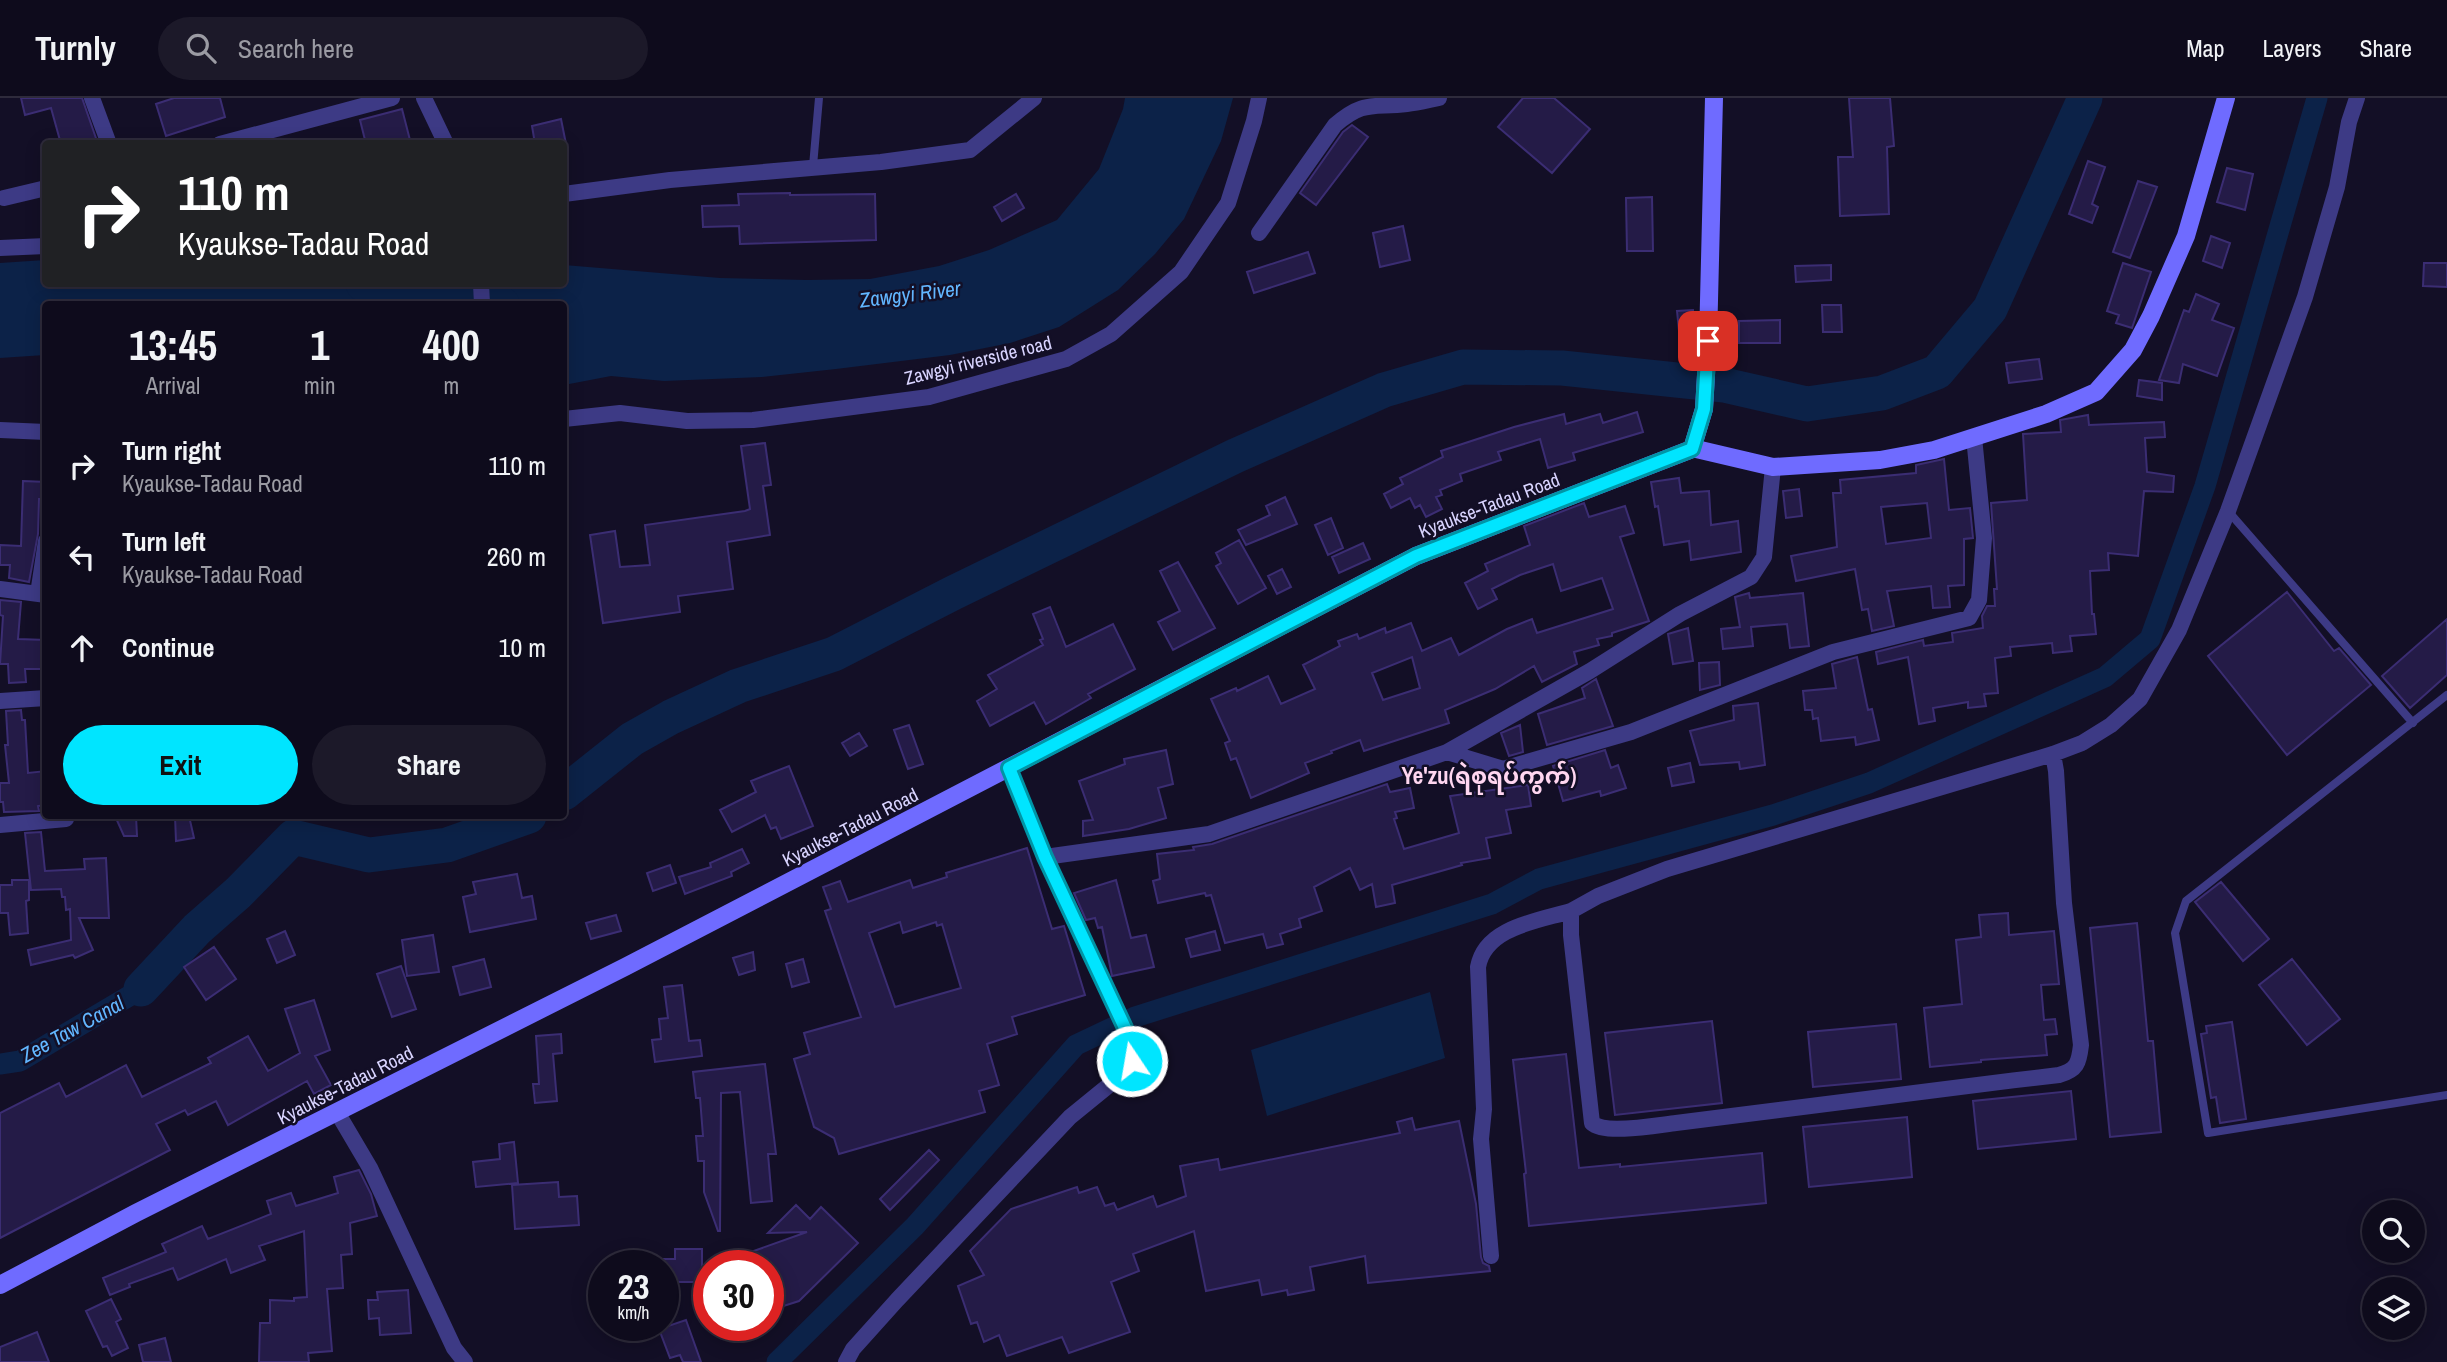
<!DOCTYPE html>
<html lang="en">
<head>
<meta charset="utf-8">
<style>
	:root { --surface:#0e0b1c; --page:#1c1929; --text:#f1f3f6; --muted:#9b9ba3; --line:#2e2b3b; --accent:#00e5ff }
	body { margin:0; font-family:"Archivo Narrow","Noto Sans Myanmar",sans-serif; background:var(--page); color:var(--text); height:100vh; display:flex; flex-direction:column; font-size:26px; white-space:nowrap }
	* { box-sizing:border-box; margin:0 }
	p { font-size:23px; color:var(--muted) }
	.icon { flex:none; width:38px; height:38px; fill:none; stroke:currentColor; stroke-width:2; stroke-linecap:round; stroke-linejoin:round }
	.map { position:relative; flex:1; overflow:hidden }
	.drawer { position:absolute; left:42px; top:203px; width:525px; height:518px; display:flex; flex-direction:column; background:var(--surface); border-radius:7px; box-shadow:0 4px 18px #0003,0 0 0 2px var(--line) }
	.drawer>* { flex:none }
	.guide { position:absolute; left:42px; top:42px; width:525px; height:147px; border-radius:7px; box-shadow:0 4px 18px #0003,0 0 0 2px var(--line); background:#202124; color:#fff; overflow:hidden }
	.fabs { position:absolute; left:2362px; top:1102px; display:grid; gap:14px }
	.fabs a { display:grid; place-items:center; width:63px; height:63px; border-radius:50%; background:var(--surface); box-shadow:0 4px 18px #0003,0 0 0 2px var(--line); font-size:35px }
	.speed { position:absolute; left:588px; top:1152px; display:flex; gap:14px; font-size:35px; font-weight:700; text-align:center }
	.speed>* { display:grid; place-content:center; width:91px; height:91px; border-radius:50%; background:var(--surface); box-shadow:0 4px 18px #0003,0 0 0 2px var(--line); line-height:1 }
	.speed small { font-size:18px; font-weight:400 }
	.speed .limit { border:10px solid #d22; background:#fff; color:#111 }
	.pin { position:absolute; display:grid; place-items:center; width:60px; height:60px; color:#fff; margin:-30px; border-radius:14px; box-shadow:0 4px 10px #0006 }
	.me { position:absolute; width:77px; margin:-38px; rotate:348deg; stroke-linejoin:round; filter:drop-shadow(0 0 5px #0008) }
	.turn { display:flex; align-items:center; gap:24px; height:147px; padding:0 21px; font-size:32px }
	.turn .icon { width:91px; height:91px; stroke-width:2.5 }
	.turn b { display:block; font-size:49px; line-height:60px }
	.eta { display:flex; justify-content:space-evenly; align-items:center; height:119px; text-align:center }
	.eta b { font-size:42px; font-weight:700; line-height:49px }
	.action { display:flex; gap:14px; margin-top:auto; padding:14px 21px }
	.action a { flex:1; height:80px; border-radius:42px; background:var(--accent); color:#111; font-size:28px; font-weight:700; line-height:80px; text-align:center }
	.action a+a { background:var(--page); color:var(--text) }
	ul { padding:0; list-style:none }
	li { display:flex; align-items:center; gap:21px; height:91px; padding:0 21px }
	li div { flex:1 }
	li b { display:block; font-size:26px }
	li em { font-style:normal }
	header { display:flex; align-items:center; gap:42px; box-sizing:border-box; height:98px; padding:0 35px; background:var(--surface); border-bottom:2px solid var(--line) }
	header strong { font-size:33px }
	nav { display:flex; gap:38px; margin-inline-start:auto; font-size:24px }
	.search { width:490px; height:63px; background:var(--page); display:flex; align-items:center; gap:18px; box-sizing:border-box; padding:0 24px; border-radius:38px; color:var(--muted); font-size:26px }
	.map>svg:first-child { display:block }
	.water { fill:#0c2248 }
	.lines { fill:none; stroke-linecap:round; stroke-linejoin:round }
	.canal { stroke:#0c2248; stroke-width:21 }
	.river { stroke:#0c2248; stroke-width:35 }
	.building { fill:#241b47; stroke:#3b2d73; stroke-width:2; fill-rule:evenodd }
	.lane { stroke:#3d3a85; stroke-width:8 }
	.street { stroke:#3d3a85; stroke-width:16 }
	.secondary { stroke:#6f6bff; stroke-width:18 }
	.route-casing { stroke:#0095a6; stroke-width:18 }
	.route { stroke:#00e5ff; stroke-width:12 }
	.labels { text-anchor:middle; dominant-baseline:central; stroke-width:5; stroke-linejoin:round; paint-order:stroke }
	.street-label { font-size:19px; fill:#d9d4ff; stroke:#130f26 }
	.water-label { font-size:21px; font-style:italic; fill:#62b6ff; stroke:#130f26 }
	.quarter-label { font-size:23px; font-weight:bold; fill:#ffd6f0; stroke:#130f26 }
</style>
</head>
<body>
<header>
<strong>Turnly</strong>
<div class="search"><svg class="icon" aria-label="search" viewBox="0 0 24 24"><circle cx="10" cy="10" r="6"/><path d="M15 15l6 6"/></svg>Search here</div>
<nav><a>Map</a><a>Layers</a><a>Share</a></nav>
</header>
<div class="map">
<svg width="2447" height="1264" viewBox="0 0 2447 1264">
	<rect width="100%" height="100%" fill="#130f26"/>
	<path class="water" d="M1125 0H1233L1221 43 1184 121 1155 156 1118 192 1059 229 1010 245 950 257 836 271 762 279 664 283 611 278 564 287V206H473L472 186H564V167L720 180 807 182 870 181 939 168 989 152 1057 122 1099 71 1123 11Z
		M45 162 46 186H455L456 206H46L45 257 0 260V165Z
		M1430 894 1445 960 1267 1018 1251 952Z"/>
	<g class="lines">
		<path class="canal" d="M0 966 20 963 141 891
			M777 1264 915 1128 1076 947 1135 919 1492 806 1539 781 1773 717 1869 685 2105 579 2150 541 2205 388 2317 0"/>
		<path class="river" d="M363 186 473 195 502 206
			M564 695 632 641 671 619 738 588 834 556 953 495 1235 358 1384 292 1463 269 1562 270 1724 287 1807 306 1882 295 1937 274 1990 211 2085 0
			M141 891 197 831 238 795 293 739 369 757 447 747 529 718"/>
	</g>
	<path class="building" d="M21 0H82L98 46H61L51 10 25 17Z
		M174 0H220L225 19 166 38 156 6Z
		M1523 0H1554L1590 31 1552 75 1498 29Z
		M1849 0H1890L1894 48 1887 49 1889 116 1840 118 1838 59H1853Z
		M402 11 411 46H366L360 22Z
		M561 21 566 46H535L532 28Z
		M1352 27 1368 39 1316 107 1300 95 1343 34Z
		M2088 63 2105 69 2092 106 2098 109 2092 125 2069 116Z
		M2227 70 2253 76 2245 112 2217 104Z
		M2138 83 2157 89 2130 160 2113 154Z
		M790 95V97L875 96 876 142 740 146 739 128 703 129 702 108 739 107 738 96Z
		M1016 96 1024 110 1002 123 994 109Z
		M1652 99 1653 153H1627L1626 100Z
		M1403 128 1410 162 1380 169 1373 135Z
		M2211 138 2230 145 2222 170 2203 163Z
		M1308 154 1315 175 1254 195 1247 174Z
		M2123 165 2151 174 2132 230 2116 225 2119 217 2107 213Z
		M2424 165H2447V189L2423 188Z
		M1831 167V182L1796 184 1795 168Z
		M2196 196 2219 206 2212 222 2234 230 2217 278 2183 266 2179 285 2159 282 2184 212 2189 214Z
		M1822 207H1841L1842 234H1823Z
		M1693 212 1696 242 1680 243 1677 213Z
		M1780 222V245H1739V223Z
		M2039 261 2042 281 2009 285 2006 265Z
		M2139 282 2162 285V302L2137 298Z
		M1637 314 1643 334 1573 355 1575 362 1548 370 1540 341 1498 354 1501 362 1460 376 1462 383 1440 392 1442 397 1436 399 1442 411 1426 419 1420 407 1415 410 1410 400 1391 410 1384 396 1403 386 1400 380 1443 359 1441 353 1514 329 1564 316 1566 326 1600 316 1603 325Z
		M2088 317 2089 327 2164 324 2165 339 2145 340 2147 374 2174 378 2173 394 2144 393 2138 458 2108 455 2109 472 2090 473 2092 516H2094L2096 536 2070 538 2072 553 2053 555 2052 545 2010 549 2011 558 1995 560 1998 595 1984 596 1986 608 1968 610V604L1933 610 1935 623 1919 626 1908 559 1878 566 1876 554 1923 542 1924 548 1953 544 1952 535 1983 530 1982 518 1987 508H1995L1994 491H1997L1991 405 2027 402 2023 336 2061 334 2060 322Z
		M765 345 771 387 763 388 770 437 727 444 733 491 678 498 680 514 603 525 590 437 615 433 620 469 650 467 645 427 745 413 750 411 741 348Z
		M1944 361 1949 412 1970 410 1973 440 1964 441V487L1948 488 1950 509 1933 510 1931 488 1887 493 1894 528 1872 533 1868 511 1862 512 1855 471 1796 483 1791 458 1837 449 1833 395H1841L1840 382 1916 375V367ZM1927 405 1931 440 1886 446 1881 409Z
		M1679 380 1681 395 1709 393 1711 427 1738 423 1741 454 1691 462 1689 443 1664 447 1658 408 1655 409 1651 384Z
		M23 383 46 384V401H39L38 436 29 484 9 480 10 467H0V447L21 448Z
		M1799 391 1802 418 1786 420 1783 393Z
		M1285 399 1297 426 1246 447 1238 432 1270 417 1266 408Z
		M1584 405 1589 419 1625 408 1634 435 1620 439 1649 523 1612 535V538L1597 541 1599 547 1574 554 1577 566 1542 584 1534 568 1495 591 1445 612 1449 625 1364 653 1360 642 1331 653 1332 655 1305 665 1309 675 1251 700 1236 660 1231 662 1225 645 1230 643 1211 601 1236 590 1237 593 1268 578 1281 606 1315 591 1303 567 1340 548 1338 543 1357 536 1359 541 1385 530 1386 535 1411 525 1422 553 1451 540 1459 557 1507 531 1532 521 1537 535 1613 511 1602 480 1561 493 1553 466 1520 477 1492 491 1497 501 1478 511 1465 485 1488 473 1485 466 1530 447 1524 428ZM1412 559 1420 590 1383 602 1372 575Z
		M1331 420 1343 450 1328 457 1315 427Z
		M1239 442 1266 490 1238 506 1216 468 1221 465 1216 455Z
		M1363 445 1370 461 1339 475 1332 459Z
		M1178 464 1215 530 1173 552 1158 524 1180 513 1160 473Z
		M1282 471 1291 489 1277 496 1268 478Z
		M2287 494 2334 553 2339 550 2371 587 2287 657 2208 558Z
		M1749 495 1750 500 1803 495 1809 548 1790 550 1787 526 1751 529 1753 548 1723 551 1721 531 1740 529 1735 499Z
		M0 502 21 504 18 541 46 542V571H25L26 584 9 585 8 566H0L3 518 0 517Z
		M1050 509 1066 549 1113 526 1135 571 1088 596 1091 600 1046 626 1034 604 990 628 977 603 997 591 988 577 1043 547 1040 542 1043 541 1033 516Z
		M2447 521V577L2410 610 2382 578Z
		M1688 530 1693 563 1673 566 1668 536Z
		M1857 559 1868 612 1872 611 1879 642 1856 647 1855 639 1821 643 1818 620 1813 621 1812 612H1805L1803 593 1836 590 1832 566Z
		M1719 564 1720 587 1700 592 1699 565Z
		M1596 581 1613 628 1547 647 1538 616 1585 600 1582 590Z
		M1758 605 1765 667 1740 671 1739 664 1700 667 1690 633 1734 622 1733 608Z
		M21 612 22 622H25L28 675 46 673V707L38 708 39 713 4 714 3 704H0V685H9L5 647H8L6 613Z
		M909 627 923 666 908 671 894 632Z
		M1520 627 1523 654 1509 658 1501 635Z
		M859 635 867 648 850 658 842 645Z
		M1166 652 1173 686 1158 690 1166 720 1129 731 1083 738V723L1093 722 1079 683 1125 666 1124 661Z
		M1605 652 1611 670 1618 667 1626 690 1601 698 1600 693 1563 703 1553 668Z
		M1690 665 1694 684 1672 688 1668 670Z
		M789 668 813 728 781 741 776 729 771 731 765 717 732 734 720 712 756 694 751 683Z
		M1387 686 1390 694 1410 690 1414 710 1395 714 1397 720 1394 721 1404 751 1459 735 1450 698 1528 687 1531 708 1506 712 1511 735 1486 740 1490 760 1461 765 1462 767 1392 787 1395 805 1376 809 1372 786 1360 792 1350 770 1314 789 1322 813 1299 821 1301 829 1280 836 1283 846 1267 850 1263 836 1225 845 1211 797 1206 798 1205 795 1158 805 1153 783 1160 781 1157 756 1194 752 1193 749 1212 746Z
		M115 718H136L137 738H124Z
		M175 718H189L194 740 176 743Z
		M41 734 45 773 85 771 84 761 106 760 109 820H79L93 852 75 860 73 857 31 867 28 852 71 842 70 811 66 812 65 799H62L61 791 31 792 25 735Z
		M1027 750 1052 831 1064 828 1085 897 1012 919 1017 936 987 946 999 987 979 993 985 1014 839 1056 834 1040 814 1029 794 961 810 956 804 935 861 919 825 813 831 811 823 789 840 783 848 804 910 782 913 790 947 779 946 775ZM900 824 903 835 936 824 937 828 942 826 961 890 895 909 869 835Z
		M742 751 749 765 731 774 732 778 685 796 679 779 711 769 710 765Z
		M670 767 676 785 653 793 647 775Z
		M517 776 522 800 532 798 536 821 470 834 463 799 476 796 473 784Z
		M12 782H29V802L26 803 28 835 10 837 8 815H0V787H12Z
		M1116 782 1131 840 1146 837 1154 869 1112 878 1102 829 1098 830 1095 820 1086 822 1074 795Z
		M2221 784 2269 841 2243 863 2195 804Z
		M2008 815 2009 837 2054 833 2059 886 2041 887 2044 922 2055 921 2057 936 2045 937 2047 957 1981 962V964L1930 969 1924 910 1962 906 1956 842 1981 839 1979 817Z
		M616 817 621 833 591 841 586 825Z
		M2137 825 2148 943H2153L2161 1034 2110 1039 2090 830Z
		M285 833 295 857 277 865 267 841Z
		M1215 833 1220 852 1191 859 1186 841Z
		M433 837 439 874 407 878 402 842Z
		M214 849 236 881 206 902 184 869Z
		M753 854 755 872 739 877 733 860Z
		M484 861 491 889 460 897 453 869Z
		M803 861 809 884 792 889 786 866Z
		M2292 861 2340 921 2307 947 2259 887Z
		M401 868 416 911 392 919 377 876Z
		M682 887 689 943 700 942 702 958 655 964 652 942 661 941 659 921 668 920 664 889Z
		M314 902 330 952 315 958 331 987 314 996 307 983 228 1027 216 1003 188 1017 185 1012 156 1026 170 1052 0 1140V1015L59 985 66 999 126 967 142 999 211 965 208 960 248 938 268 973 300 955 285 911Z
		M1712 923 1722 1005 1615 1017 1605 935Z
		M2232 924 2246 1021 2220 1025 2216 999 2211 1000 2201 936 2207 935 2206 928Z
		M1896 926 1901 981 1813 989 1808 934Z
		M561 936 562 955 553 956 557 1003 535 1005 533 986H539L536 938Z
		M1566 956 1579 1070 1620 1066V1069L1762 1055 1766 1105 1529 1128 1524 1076 1526 1075 1513 962Z
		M765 966 776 1056H768L772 1103 751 1105 740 994 721 995 720 1133H718L704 1094V1063H698L696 1038H703L700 1000H696L693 974Z
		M2071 993 2076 1041 1978 1051 1973 1003Z
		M1907 1019 1912 1079 1809 1089 1803 1029Z
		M1412 1020 1415 1032 1459 1023 1476 1106 1481 1159 1483 1165 1489 1168 1490 1173 1368 1185 1365 1158 1310 1169 1314 1192 1288 1197 1287 1192 1262 1197 1259 1182 1206 1193 1194 1133 1133 1156 1139 1173 1111 1184 1130 1234 1069 1255 1062 1239 1007 1258 999 1237 984 1244 977 1224 971 1226 958 1188 984 1177 970 1153 1011 1111 1077 1089 1079 1095 1097 1089 1105 1108 1114 1105 1117 1112 1153 1098 1157 1109 1186 1098 1180 1068 1218 1061 1220 1072 1400 1035 1397 1024Z
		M514 1044 518 1085 476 1089 473 1064 500 1061 499 1046Z
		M929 1052 939 1062 890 1112 880 1101Z
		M359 1072 371 1096 377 1118 350 1125 352 1156 341 1157 343 1190 327 1191 332 1253 308 1255 309 1264H259L260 1225H270V1202L294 1203V1200L307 1199 304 1133 259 1148 265 1162 231 1175 226 1161 178 1182 173 1170 129 1186 130 1189 110 1197 103 1180 166 1154 162 1146 202 1128 208 1141 271 1116 267 1103 291 1095 296 1108 338 1095 334 1079Z
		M558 1084 559 1099 577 1098 579 1127 515 1131 512 1087Z
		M796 1107 810 1121 821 1109 858 1145 799 1203 768 1213V1167H720V1165L807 1134 768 1135Z
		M675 1151H702V1184H675V1178H663V1161H675Z
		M408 1192 411 1235 380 1237 379 1220 369 1221 368 1202H378L377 1194Z
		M111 1201 121 1221 116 1224 128 1250 112 1258 107 1248 103 1249 86 1213Z
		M686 1222 701 1264H683L680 1257 670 1260 659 1231Z
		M37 1234 49 1264H0V1249Z
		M165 1240 171 1264H143L139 1247Z"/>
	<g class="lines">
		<path class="lane" d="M813 68 819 0
			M2228 413 2413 625
			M2447 597 2186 803 2175 835 2208 1035 2447 997"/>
		<path class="street" d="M92 0 109 46
			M424 0 446 46
			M220 46 392 0
			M564 96 670 82 881 64 970 52 1034 0
			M4 100 46 90
			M1259 135 1335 27C1364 2 1372 10 1407 6 1417 5 1429 2 1439 0
			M0 150 46 148
			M481 186 482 206
			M564 321 620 315 687 323 753 322 929 299 1066 261 1111 236 1181 174 1228 105 1254 23 1259 0
			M0 332 46 334
			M0 491 46 497
			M38 496 46 443
			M0 603 46 600
			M1447 654 1503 671 1631 634 1833 554 1969 520 1979 502 1984 440 1974 339
			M2053 656 2056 673 2064 805 2081 947C2079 965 2077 972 2059 977 1931 992 1803 1008 1676 1025 1658 1027 1605 1037 1592 1025L1571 837V813L1598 798 1667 771 2053 656 2082 645 2111 627 2140 601 2179 532 2228 413 2305 199 2337 89 2349 24 2357 0
			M0 727 66 721 65 718
			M1045 759 1209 736 1447 654 1590 573 1680 516 1751 479 1764 459 1773 369
			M337 1014 370 1070 454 1250 465 1264
			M1491 1158 1481 1041 1484 1011 1478 869C1485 829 1538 823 1571 813
			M846 1264 853 1251 897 1202 1070 1019 1124 975 1132 963 1133 947 1045 759 1009 670"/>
		<path class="secondary" d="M1692 350 1773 369 1880 362 1934 352 2046 316 2096 294 2133 252 2151 218 2186 138 2226 0
			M0 1187 136 1115 625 869 1416 458 1692 351 1704 311 1708 243 1714 0"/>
	</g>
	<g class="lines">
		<g class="route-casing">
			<path id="route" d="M1132 963 1133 947 1045 759 1009 670 1416 458 1692 351 1704 311 1708 243"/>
		</g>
		<use href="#route" class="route"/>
	</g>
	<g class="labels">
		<g class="street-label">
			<text transform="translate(978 262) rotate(-14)">Zawgyi riverside road</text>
			<text transform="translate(1489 407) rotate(-21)">Kyaukse-Tadau Road</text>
			<text transform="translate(850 729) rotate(-27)">Kyaukse-Tadau Road</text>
			<text transform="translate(345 987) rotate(-27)">Kyaukse-Tadau Road</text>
		</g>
		<g class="water-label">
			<text transform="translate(910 196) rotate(-7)">Zawgyi River</text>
			<text transform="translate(72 931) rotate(-29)">Zee Taw Canal</text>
		</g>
		<g class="quarter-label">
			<text x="1489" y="677">Ye'zu(ရဲစုရပ်ကွက်)</text>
		</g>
	</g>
</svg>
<div class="fabs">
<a><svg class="icon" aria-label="search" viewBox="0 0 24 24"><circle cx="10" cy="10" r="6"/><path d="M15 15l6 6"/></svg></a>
<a><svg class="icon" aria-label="layers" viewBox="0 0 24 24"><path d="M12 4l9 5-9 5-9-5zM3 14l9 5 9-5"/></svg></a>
</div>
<div class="speed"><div>23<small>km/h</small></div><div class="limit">30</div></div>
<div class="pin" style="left:1708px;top:243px;background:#d93025"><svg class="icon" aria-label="arrive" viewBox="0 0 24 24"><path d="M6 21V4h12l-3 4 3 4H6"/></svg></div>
<svg class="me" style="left:1132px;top:963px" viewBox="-20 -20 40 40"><circle r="17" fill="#00e5ff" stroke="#fff" stroke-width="3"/><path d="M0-11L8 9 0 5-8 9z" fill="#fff"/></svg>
<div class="guide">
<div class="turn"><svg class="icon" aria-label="right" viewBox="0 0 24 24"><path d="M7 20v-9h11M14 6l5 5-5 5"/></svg><div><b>110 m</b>Kyaukse-Tadau Road</div></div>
</div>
<section class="drawer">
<div class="eta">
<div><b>13:45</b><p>Arrival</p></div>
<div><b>1</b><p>min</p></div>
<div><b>400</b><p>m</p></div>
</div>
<ul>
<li><svg class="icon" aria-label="right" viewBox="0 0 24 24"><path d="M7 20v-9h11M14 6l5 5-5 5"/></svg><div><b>Turn right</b><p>Kyaukse-Tadau Road</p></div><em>110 m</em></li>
<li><svg class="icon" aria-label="left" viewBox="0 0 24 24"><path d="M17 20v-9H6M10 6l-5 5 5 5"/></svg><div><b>Turn left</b><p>Kyaukse-Tadau Road</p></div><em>260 m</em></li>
<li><svg class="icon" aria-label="ahead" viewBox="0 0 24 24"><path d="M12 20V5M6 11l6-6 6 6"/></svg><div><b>Continue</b></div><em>10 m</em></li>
</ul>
<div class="action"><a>Exit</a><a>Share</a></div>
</section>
</div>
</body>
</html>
